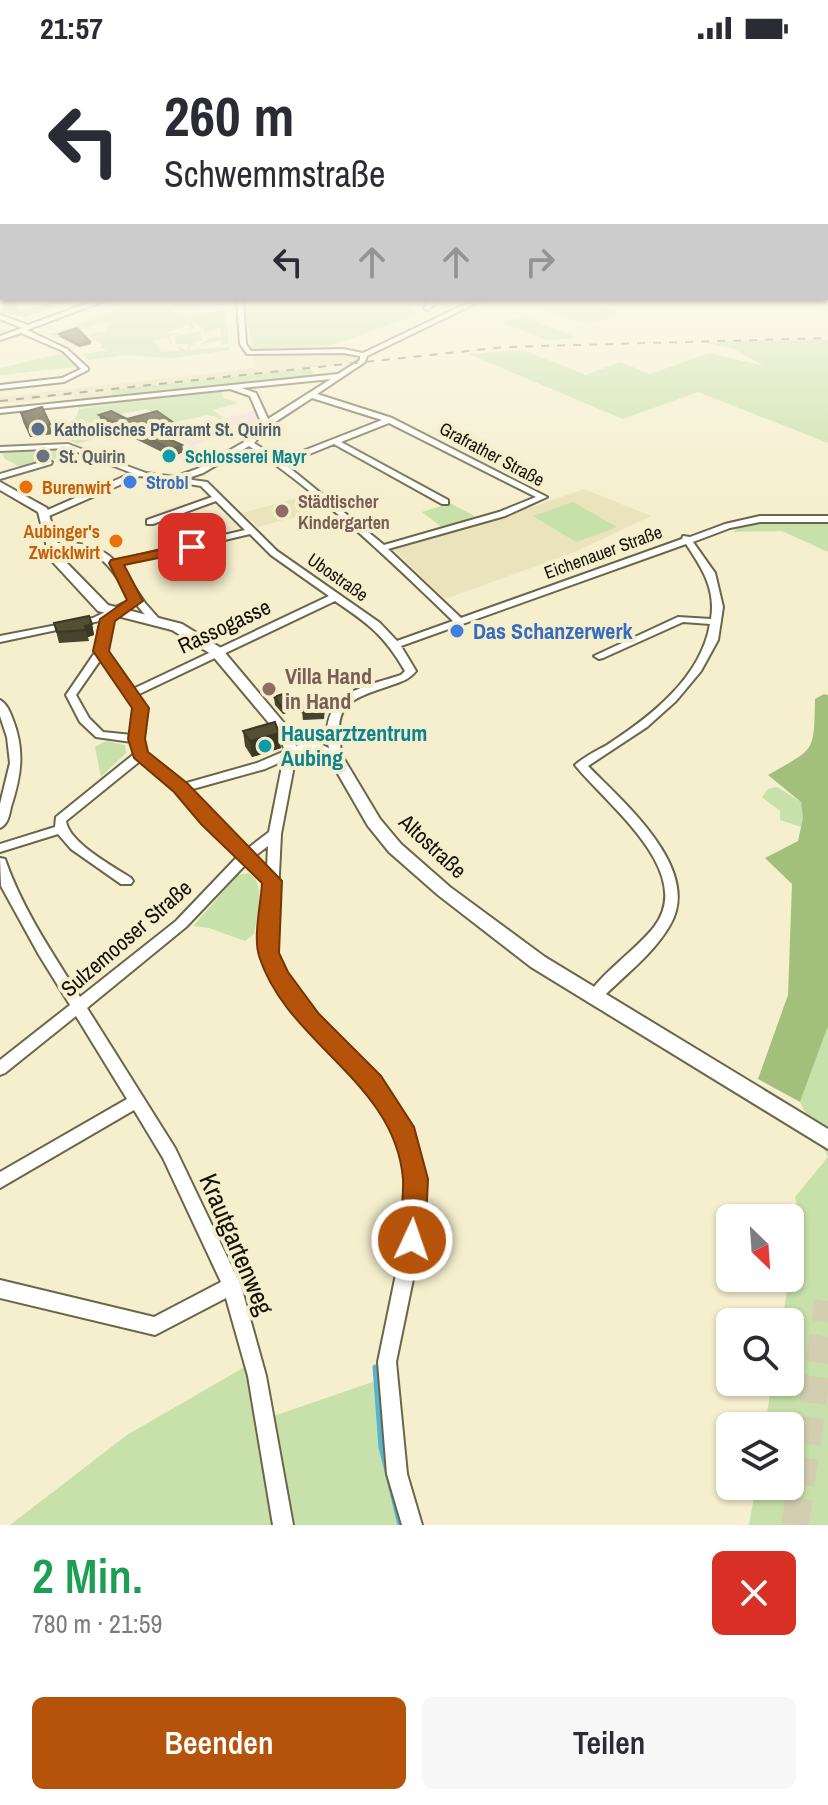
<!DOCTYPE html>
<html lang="de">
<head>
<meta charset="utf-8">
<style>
	:root { --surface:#fff; --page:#f7f7f7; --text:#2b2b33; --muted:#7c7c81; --accent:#b45309 }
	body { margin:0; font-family:"Archivo Narrow",sans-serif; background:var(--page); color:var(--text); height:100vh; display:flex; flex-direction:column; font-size:30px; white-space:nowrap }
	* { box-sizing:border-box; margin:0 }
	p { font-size:26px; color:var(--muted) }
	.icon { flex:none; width:44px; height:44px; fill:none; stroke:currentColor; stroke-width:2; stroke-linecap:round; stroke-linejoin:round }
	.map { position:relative; height:1469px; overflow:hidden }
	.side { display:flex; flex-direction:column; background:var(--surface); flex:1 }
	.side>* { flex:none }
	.hud { position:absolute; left:0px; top:0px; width:828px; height:244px; box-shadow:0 2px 6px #0004; background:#fff; color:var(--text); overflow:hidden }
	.needle { width:52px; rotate:155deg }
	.buttons { position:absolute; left:716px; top:1148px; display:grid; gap:16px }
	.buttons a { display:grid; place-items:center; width:88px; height:88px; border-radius:12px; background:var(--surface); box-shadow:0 2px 6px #0004; font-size:40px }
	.pin { position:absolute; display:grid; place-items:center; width:68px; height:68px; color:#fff; margin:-34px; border-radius:16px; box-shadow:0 4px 12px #0006 }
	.me { position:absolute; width:88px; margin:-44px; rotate:3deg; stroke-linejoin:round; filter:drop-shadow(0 0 6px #0008) }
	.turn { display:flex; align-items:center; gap:28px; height:168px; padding:0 32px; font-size:36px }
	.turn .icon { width:104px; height:104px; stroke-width:2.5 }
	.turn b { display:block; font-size:56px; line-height:68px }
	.lanes { display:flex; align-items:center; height:76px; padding:0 32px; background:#0003; justify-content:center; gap:40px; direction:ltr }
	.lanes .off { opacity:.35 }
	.round { display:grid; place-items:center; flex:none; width:84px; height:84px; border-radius:12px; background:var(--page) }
	.summary { display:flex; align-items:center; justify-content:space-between; height:136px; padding:0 32px }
	h1 { font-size:48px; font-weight:600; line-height:60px; color:#1e9e55 }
	.primary-button { display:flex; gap:16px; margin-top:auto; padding:16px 32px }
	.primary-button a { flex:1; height:92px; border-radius:12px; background:var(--accent); color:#fff; font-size:32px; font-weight:600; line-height:92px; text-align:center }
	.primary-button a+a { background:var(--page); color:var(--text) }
	.status { display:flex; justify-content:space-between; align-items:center; height:56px; padding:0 40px; background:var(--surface); direction:ltr }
	.status svg { height:22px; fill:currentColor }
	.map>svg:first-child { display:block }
	.commercial { fill:#f7dce0 }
	.built { fill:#ebe3bb }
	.green { fill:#c8e0aa }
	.forest { fill:#a2c07b }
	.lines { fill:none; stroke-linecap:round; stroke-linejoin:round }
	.stream { stroke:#54b5d0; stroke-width:5 }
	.highway-tunnel { stroke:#d3ceb0; stroke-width:27; stroke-dasharray:27 14; stroke-linecap:butt }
	.minor-casing { stroke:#6b6649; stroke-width:4 }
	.major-casing { stroke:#6b6649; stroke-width:4 }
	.minor { fill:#fff; fill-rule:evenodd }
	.major { fill:#fff; fill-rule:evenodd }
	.rail { stroke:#797560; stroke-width:2; stroke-dasharray:8 8; stroke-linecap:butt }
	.wall { fill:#48432b }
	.shaded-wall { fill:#3b3723 }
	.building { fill:#544e32; stroke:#3b3723; stroke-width:2 }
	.route { fill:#b45309; stroke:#753606; stroke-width:2 }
	.service-dot { fill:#5c6f8a; stroke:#f5efce; stroke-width:3 }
	.worship-dot { fill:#6b7280; stroke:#f5efce; stroke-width:3 }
	.culture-dot { fill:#0f9aa8; stroke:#f5efce; stroke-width:3 }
	.shop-dot { fill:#3f7fe0; stroke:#f5efce; stroke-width:3 }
	.food-dot { fill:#e8710a; stroke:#f5efce; stroke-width:3 }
	.education-dot { fill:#8d6e63; stroke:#f5efce; stroke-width:3 }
	.labels { text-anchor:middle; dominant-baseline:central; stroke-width:8; stroke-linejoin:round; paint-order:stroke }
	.far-service-label { font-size:18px; font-weight:bold; fill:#4e5e75; stroke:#f5efce; text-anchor:start }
	.far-street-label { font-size:18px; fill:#141207; stroke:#f5efce }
	.far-worship-label { font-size:18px; font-weight:bold; fill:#5b616d; stroke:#f5efce; text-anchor:start }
	.far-culture-label { font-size:18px; font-weight:bold; fill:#0d838f; stroke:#f5efce; text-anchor:start }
	.far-shop-label { font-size:18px; font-weight:bold; fill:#366cbe; stroke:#f5efce; text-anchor:start }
	.far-food-label { font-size:18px; font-weight:bold; fill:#c56008; stroke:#f5efce; text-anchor:start }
	.far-education-label { font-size:18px; font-weight:bold; fill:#785e54; stroke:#f5efce; text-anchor:start }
	.street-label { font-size:22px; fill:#141207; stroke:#f5efce }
	.shop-label { font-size:22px; font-weight:bold; fill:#366cbe; stroke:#f5efce; text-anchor:start }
	.education-label { font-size:22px; font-weight:bold; fill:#785e54; stroke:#f5efce; text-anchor:start }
	.culture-label { font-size:22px; font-weight:bold; fill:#0d838f; stroke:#f5efce; text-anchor:start }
	.near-street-label { font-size:26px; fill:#141207; stroke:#f5efce }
</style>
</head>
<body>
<div class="status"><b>21:57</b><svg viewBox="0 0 49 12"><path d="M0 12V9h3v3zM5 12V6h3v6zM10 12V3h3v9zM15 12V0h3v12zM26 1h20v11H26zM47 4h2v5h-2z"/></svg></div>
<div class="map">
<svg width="828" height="1469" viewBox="0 0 828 1469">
	<rect width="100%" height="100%" fill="#f5efce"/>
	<path class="commercial" d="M254 355 259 365 256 374 251 371 193 389 201 397 183 404 175 400 189 389 165 378Z"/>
	<path class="built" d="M345 297 357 300 358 306 111 334 113 341 76 345 74 339 0 348V341L256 312 254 301Z
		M584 433 651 460 575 496 445 543 392 492 479 469Z
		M305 440 322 454 258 471 242 457Z"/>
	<path class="green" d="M133 242H161L147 248 163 247 182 261 180 254H174L171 249 177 245 164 247 169 245 165 242 197 243 194 249 197 250 184 256 185 260 227 254 224 261 227 268 223 270H228V288L221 289V284L198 289 208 284 203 277 207 282 221 281 220 272 203 276 204 272 191 266 195 273 185 274 191 273 188 269 165 277 180 278 169 280 174 292 167 282 154 284 161 296 180 295 177 290 187 295V288H176L175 281 200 275 202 284 190 287 196 289 191 290V294L229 291V294L172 302 126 299 89 304 82 298 109 294 100 292 102 289 90 281 91 278 81 282 79 280 105 275 110 267H100L58 283 46 277H54L127 250 120 246Z
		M247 242H407L410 253 420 257 333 289 253 295 245 253H249Z
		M576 242 620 258 588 268 543 253Z
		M523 260 577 282 548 284 503 267Z
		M828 284V387L698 336 623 363 468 298 523 294 586 319 620 306 650 318 709 297 764 310 734 293 703 286Z
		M64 297 80 310 79 316 76 311 0 319V312Z
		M310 312 315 319 113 341 111 334Z
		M222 333 229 334 221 335 224 342 238 347 213 354 223 362 217 364V361L208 359 172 367 146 353C132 357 101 360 93 365L104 379 78 388 68 384 79 353 131 346 78 352 82 347Z
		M59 391 70 398 24 413 5 403 2 397Z
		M573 446 617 471 576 486 533 460Z
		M450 447 475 460 444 473 422 456Z
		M828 465V496L782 475 733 476C746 461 807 465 828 465Z
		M106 685 125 689 126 697 101 721 95 691Z
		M777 731 801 746 803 759 820 763 804 772 780 764V755L762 741 768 733Z
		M249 817C267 830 257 858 254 878L245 885 209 872 193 870 238 819Z
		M828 959V1469H749L756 1430H790V1370H765L772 1326H790V1266H782L799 1160 795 1141 828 1101 800 1046 828 970Z
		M248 1309 256 1366 393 1319 399 1394 420 1469H10L127 1379Z"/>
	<path class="forest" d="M6 242 24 243 18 246 17 253C35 254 44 249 54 242H82L25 261 0 257 4 251 0 244Z
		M824 638 828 639V970L800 1046 758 1023 788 939 792 828 765 802 798 785 803 762 801 746 768 719C815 692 814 698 815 643Z"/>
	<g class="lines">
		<path class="stream" d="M375 1311 381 1391 400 1469"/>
		<path class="highway-tunnel" d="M795 1469 828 1245"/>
		<g class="minor-casing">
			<path id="minor" d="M102 242H112L27 274 67 293 88 312V314L64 326 0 333V329L62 322 81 313 63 295 21 277 0 284V280L22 272 0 263V259L28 269Z
				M237 242H243L246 288 251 295 343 293 363 297 478 242H487L367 300 365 306 317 338 392 362 547 441 505 460 388 493 461 562 682 483 683 480 690 481 725 468 760 460H828V466H760L730 472 693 486 715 517 723 551 718 584 701 615 676 645 647 671 588 710C623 746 703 813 670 869 653 899 622 921 598 946L593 948 588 946 586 942C602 916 634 896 654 871 697 816 606 748 575 709 584 701 596 695 607 689 650 661 701 622 710 568L683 566 603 602 599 603 594 600 678 561 711 563C716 533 702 512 686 488L401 590 416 615C409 624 400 626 389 630 343 645 333 651 342 701L340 704H332L327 684 296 699 281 778 275 897 299 939 378 1021 410 1071 423 1123 421 1184 396 1306 407 1418 422 1469H402L387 1418 378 1306 403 1184 407 1123 394 1073 368 1031 289 947 263 901 261 897 266 826 247 807 186 871 87 952 175 1092 241 1230 266 1320 293 1469H273L248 1320 226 1242 155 1279 0 1242V1224L154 1261 221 1226 163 1102 134 1054 0 1132V1116L127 1043 76 960 5 1017 0 1019V1004L70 949 39 899 1 830 0 802 5 803 6 806C23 854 53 898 80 941L176 865 239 799 162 721 140 705 66 765C69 787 113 810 131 822L133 825 131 828H121L71 793 58 778 0 796V788L55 771 56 761 134 698 132 686 96 681 80 666 66 639 96 595 99 571 104 564 0 586V580L93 562 132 543C116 521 105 495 74 492 66 491 57 493 48 492V488C72 485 97 487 115 505L245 474 216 445 153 468H147V464L212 441 201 430 140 420 49 460H43V456L132 417 67 392 0 395V391L68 388 146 417 174 421 197 413 246 385 262 368 250 340 230 333 0 357V353L338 318 360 304V300L343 297 247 298 240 288ZM331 323 268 363 256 337 241 332ZM312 342 382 364 280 404 254 387 269 370ZM389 367 536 441 499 456 384 489 285 408 334 388 442 448H448V444L341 386ZM249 390C323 440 389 503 453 565L397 585 380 567 277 495 207 426 185 423 203 417ZM250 478 271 499 329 540 133 633 106 595C110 566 109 562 136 548L151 566 155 567 160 564 145 547 119 509ZM335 545C369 568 384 579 405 615L401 619C368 630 329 634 327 676L296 690 288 674H280L278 676 285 695 257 707 183 728 170 715 145 697 143 683 146 652 137 639ZM101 603 134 652 132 679 103 676 89 662 76 639ZM283 705 269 776 247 793 189 734 265 713ZM268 790 267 812 255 800Z
				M426 242H432L434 249 427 254 424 252 428 248Z
				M48 404 52 406 51 408 0 423V418Z
				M0 644C7 648 10 656 13 664 25 695 21 720 11 751 9 760 8 768 0 772V748L10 707 7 681 0 660Z"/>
		</g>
		<g class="major-casing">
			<path id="major" d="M0 426 47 452 62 502 108 549 182 568 221 592 289 673 341 698 380 763 401 788 450 831 545 901 828 1073V1093L531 911 438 839 389 796 368 770 330 704 279 679 211 598 172 574 98 555 50 503 38 456 0 434Z"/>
		</g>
		<use href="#minor" class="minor"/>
		<use href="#major" class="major"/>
		<path class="rail" d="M0 345 505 291 828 282"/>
	</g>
	<path class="wall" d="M59 278 90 285 91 288 79 291 60 281Z
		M21 357 52 378 30 381 23 366Z
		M99 359 127 363 174 374 159 378 182 389 183 396 172 401 101 366Z
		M54 567 92 568 94 579 88 581 89 585 59 587Z
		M274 641 295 647V654L283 658 275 649Z
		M325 652 324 663 303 664 302 656Z
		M243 675 281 692 252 701 245 690Z"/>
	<path class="shaded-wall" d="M90 285 91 288 79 291 78 289Z
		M174 367V374L150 381 149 374Z
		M50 368 52 378 30 381 28 372Z
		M182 389 183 396 172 401 171 393Z
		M92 568 94 579 88 581 85 570Z
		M295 647V654L283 658 282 651Z
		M279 677 281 692 252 701 250 685Z"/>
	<path class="building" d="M77 272 90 285 78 289 59 278Z
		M42 351 50 368 28 372 21 357Z
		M111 355 127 363 157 355 174 367 149 374 182 389 171 393 99 359Z
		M89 560 92 568 85 570 86 574 57 576 54 567Z
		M286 637 295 647 282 651 274 641Z
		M315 644H325L323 655 302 656 304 647Z
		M275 666 279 677 250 685 243 675Z"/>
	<linearGradient id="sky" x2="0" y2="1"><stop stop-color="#6db4de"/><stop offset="0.54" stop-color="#faf8e9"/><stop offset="1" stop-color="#faf8e9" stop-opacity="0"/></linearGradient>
	<rect width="828" height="448" fill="url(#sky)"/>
	<path class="route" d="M192 487 199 491 197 494 124 509 143 545 115 565 109 595 149 652 145 683 148 696 187 727 282 825 279 897 288 916 319 958 381 1020 414 1071 428 1123 425 1184 421 1193 412 1196 402 1193 398 1184C400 1165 404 1143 403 1123 395 1025 287 988 259 900 253 880 261 848 262 827L201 768 174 736 134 702 128 683 132 652 93 595 100 563 127 544 109 507 111 504Z"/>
	<circle class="service-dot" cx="38" cy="373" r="8"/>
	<circle class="worship-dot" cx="43" cy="400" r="8"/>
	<g class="culture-dot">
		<circle cx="169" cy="400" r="8"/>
		<circle cx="265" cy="690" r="8"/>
	</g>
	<g class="shop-dot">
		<circle cx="130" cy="426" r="8"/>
		<circle cx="457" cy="575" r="8"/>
	</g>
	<g class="food-dot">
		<circle cx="26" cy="431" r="8"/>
		<circle cx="116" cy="485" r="8"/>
	</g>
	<g class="education-dot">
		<circle cx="282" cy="455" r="8"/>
		<circle cx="269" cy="633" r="8"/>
	</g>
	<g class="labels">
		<g class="far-service-label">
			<text x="54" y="373">Katholisches Pfarramt St. Quirin</text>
		</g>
		<g class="far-street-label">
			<text transform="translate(492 398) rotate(28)">Grafrather Straße</text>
			<text transform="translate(603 496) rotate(-20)">Eichenauer Straße</text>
			<text transform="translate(338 521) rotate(35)">Ubostraße</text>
		</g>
		<g class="far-worship-label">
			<text x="59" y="400">St. Quirin</text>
		</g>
		<g class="far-culture-label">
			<text x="185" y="400">Schlosserei Mayr</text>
		</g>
		<g class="far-shop-label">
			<text x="146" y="426">Strobl</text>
		</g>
		<g class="far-food-label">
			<text x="42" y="431">Burenwirt</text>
			<text x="100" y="475" text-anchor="end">Aubinger's<tspan x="100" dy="21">Zwicklwirt</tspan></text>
		</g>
		<g class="far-education-label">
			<text x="298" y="445">Städtischer<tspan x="298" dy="21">Kindergarten</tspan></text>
		</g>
		<g class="street-label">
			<text transform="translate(224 570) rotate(-25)">Rassogasse</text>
			<text transform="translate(433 790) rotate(43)">Altostraße</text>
			<text transform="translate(126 882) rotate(-41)">Sulzemooser Straße</text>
		</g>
		<g class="shop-label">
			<text x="473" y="575">Das Schanzerwerk</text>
		</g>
		<g class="education-label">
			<text x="285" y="620">Villa Hand<tspan x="285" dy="25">in Hand</tspan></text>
		</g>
		<g class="culture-label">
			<text x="281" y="677">Hausarztzentrum<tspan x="281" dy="25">Aubing</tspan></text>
		</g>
		<g class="near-street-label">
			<text transform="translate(237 1188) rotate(67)">Krautgartenweg</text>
		</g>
	</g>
</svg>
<div class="buttons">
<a><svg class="needle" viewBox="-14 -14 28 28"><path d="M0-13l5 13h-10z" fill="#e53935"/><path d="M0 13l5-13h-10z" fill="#7c7c81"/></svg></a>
<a><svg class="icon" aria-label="search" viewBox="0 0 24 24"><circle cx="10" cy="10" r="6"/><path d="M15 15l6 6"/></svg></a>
<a><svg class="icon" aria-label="layers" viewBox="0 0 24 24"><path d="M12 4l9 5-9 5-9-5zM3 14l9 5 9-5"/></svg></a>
</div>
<div class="pin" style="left:192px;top:491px;background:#d93025"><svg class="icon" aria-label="arrive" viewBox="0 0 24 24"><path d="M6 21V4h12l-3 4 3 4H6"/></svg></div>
<svg class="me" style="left:412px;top:1184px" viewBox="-20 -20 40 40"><circle r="17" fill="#b45309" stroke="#fff" stroke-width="3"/><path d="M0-11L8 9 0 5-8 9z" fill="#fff"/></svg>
<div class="hud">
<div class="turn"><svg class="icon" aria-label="left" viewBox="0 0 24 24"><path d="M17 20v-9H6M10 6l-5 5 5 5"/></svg><div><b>260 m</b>Schwemmstraße</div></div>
<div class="lanes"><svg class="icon" aria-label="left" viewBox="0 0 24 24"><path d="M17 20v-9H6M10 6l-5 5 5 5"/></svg><svg class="icon off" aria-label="ahead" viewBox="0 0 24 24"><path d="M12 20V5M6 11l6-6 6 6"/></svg><svg class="icon off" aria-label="ahead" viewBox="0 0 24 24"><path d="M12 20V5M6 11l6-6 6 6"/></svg><svg class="icon off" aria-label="right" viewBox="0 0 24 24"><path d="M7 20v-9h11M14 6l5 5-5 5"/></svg></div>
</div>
</div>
<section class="side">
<div class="summary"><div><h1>2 Min.</h1><p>780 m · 21:59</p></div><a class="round" style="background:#d93025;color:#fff"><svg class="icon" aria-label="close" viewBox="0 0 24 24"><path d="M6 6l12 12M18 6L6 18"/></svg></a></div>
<div class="primary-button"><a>Beenden</a><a>Teilen</a></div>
</section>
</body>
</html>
